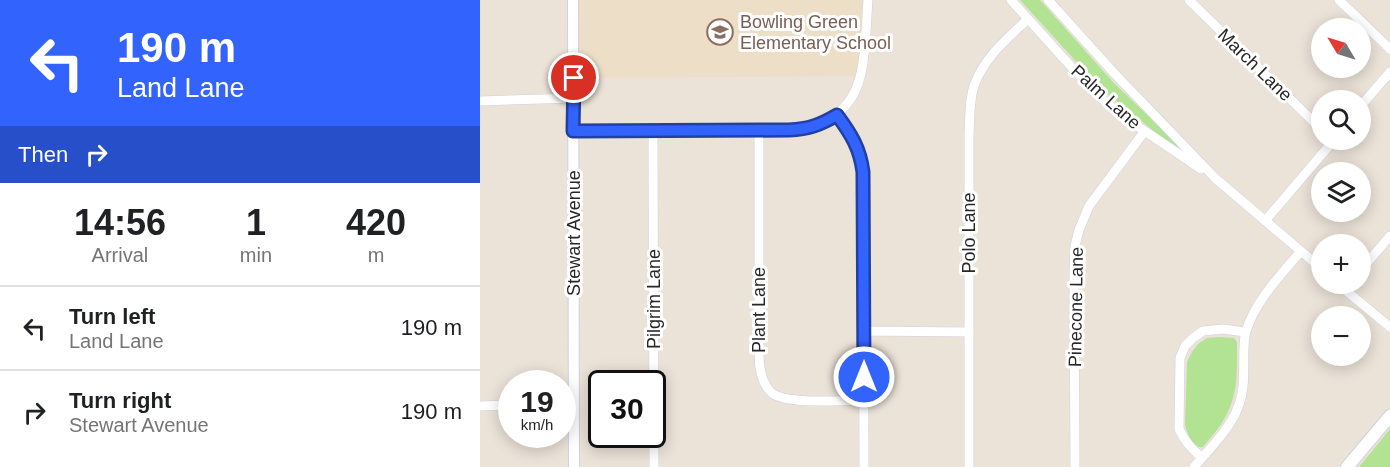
<!DOCTYPE html>
<html lang="en">
<head>
<meta charset="utf-8">
<style>
	:root { --surface:#fff; --page:#f6f6f6; --text:#202124; --muted:#757577; --line:#e0e0e0 }
	body { margin:0; font-family:Arial,sans-serif; background:var(--page); color:var(--text); height:100vh; display:flex; flex-direction:column; font-size:22px; white-space:nowrap }
	* { box-sizing:border-box; margin:0 }
	p { font-size:20px; color:var(--muted) }
	.icon { flex:none; width:33px; height:33px; fill:none; stroke:currentColor; stroke-width:2; stroke-linecap:round; stroke-linejoin:round }
	.map { position:relative; flex:1; overflow:hidden }
	.details { display:flex; flex-direction:column; background:var(--surface); width:480px }
	.details>* { flex:none }
	.banner { background:#3363fd; color:#fff; overflow:hidden }
	.needle { width:39px; rotate:308deg }
	.tools { position:absolute; left:831px; top:18px; display:grid; gap:12px }
	.tools a { display:grid; place-items:center; width:60px; height:60px; border-radius:50%; background:var(--surface); box-shadow:0 3px 15px #0003; font-size:30px }
	.speed { position:absolute; left:18px; top:370px; display:flex; gap:12px; font-size:30px; font-weight:700; text-align:center }
	.speed>* { display:grid; place-content:center; width:78px; height:78px; border-radius:50%; background:var(--surface); box-shadow:0 3px 15px #0003; line-height:1 }
	.speed small { font-size:15px; font-weight:400 }
	.speed .limit { border:3px solid #111; border-radius:9px; background:#fff; color:#111 }
	.pin { position:absolute; display:grid; place-items:center; width:51px; height:51px; color:#fff; margin:-26px; border:3px solid #fff; border-radius:50%; box-shadow:0 2px 6px #0007 }
	.me { position:absolute; width:66px; margin:-33px; rotate:0deg; stroke-linejoin:round; filter:drop-shadow(0 0 4px #0008) }
	.turn { display:flex; align-items:center; gap:21px; height:126px; padding:0 18px; font-size:27px }
	.turn .icon { width:78px; height:78px; stroke-width:2.5 }
	.turn b { display:block; font-size:42px; line-height:51px }
	.then { display:flex; align-items:center; height:57px; padding:0 18px; background:#0003; gap:12px; font-size:22px }
	.eta { display:flex; justify-content:space-evenly; align-items:center; height:102px; text-align:center }
	.eta b { font-size:36px; font-weight:800; line-height:42px }
	ul { padding:0; list-style:none }
	li { display:flex; align-items:center; gap:18px; height:84px; padding:0 18px; border-top:2px solid var(--line) }
	li div { flex:1 }
	li b { display:block; font-size:22px }
	li em { font-style:normal }
	main { display:flex; flex:1; min-height:0 }
	.map>svg:first-child { display:block }
	.education { fill:#eddfc7 }
	.green { fill:#b2e393 }
	.lines { fill:none; stroke-linecap:round; stroke-linejoin:round }
	.minor-casing { stroke:#ced2e1; stroke-width:10 }
	.tertiary-casing { stroke:#ced2e1; stroke-width:12 }
	.secondary-casing { stroke:#ced2e1; stroke-width:14 }
	.minor { stroke:#fff; stroke-width:9 }
	.tertiary { stroke:#fff; stroke-width:10 }
	.secondary { stroke:#fff; stroke-width:12 }
	.route-casing { stroke:#2140a4; stroke-width:15 }
	.route { stroke:#3363fd; stroke-width:10 }
	.labels { text-anchor:middle; dominant-baseline:central; stroke-width:6; stroke-linejoin:round; paint-order:stroke }
	.education-label { font-size:18px; fill:#785e54; stroke:#fff; text-anchor:start }
	.street-label { font-size:18px; fill:#272727; stroke:#fff }
</style>
</head>
<body>
<main>
<section class="details">
<div class="banner">
<div class="turn"><svg class="icon" aria-label="left" viewBox="0 0 24 24"><path d="M17 20v-9H6M10 6l-5 5 5 5"/></svg><div><b>190 m</b>Land Lane</div></div>
<div class="then">Then<svg class="icon" aria-label="right" viewBox="0 0 24 24"><path d="M7 20v-9h11M14 6l5 5-5 5"/></svg></div>
</div>
<div class="eta">
<div><b>14:56</b><p>Arrival</p></div>
<div><b>1</b><p>min</p></div>
<div><b>420</b><p>m</p></div>
</div>
<ul>
<li><svg class="icon" aria-label="left" viewBox="0 0 24 24"><path d="M17 20v-9H6M10 6l-5 5 5 5"/></svg><div><b>Turn left</b><p>Land Lane</p></div><em>190 m</em></li>
<li><svg class="icon" aria-label="right" viewBox="0 0 24 24"><path d="M7 20v-9h11M14 6l5 5-5 5"/></svg><div><b>Turn right</b><p>Stewart Avenue</p></div><em>190 m</em></li>
</ul>
</section>
<div class="map">
<svg width="910" height="467" viewBox="0 0 910 467">
	<rect width="100%" height="100%" fill="#ebe2d8"/>
	<path class="education" d="M96 0H387L378 76 96 78Z"/>
	<path class="green" d="M540 0H560L633 82 697 144V147H694L621 89Z
		M740 337 754 338 757 342C757 369 759 396 743 421 738 430 730 438 723 447 712 449 708 434 705 425L707 362 712 352 718 344 727 338Z
		M910 429V467H879Z"/>
	<g class="lines">
		<g class="minor-casing">
			<path id="minor" d="M531 0 614 92 638 113 721 169
				M568 0 634 73 735 178 842 269
				M709 0 842 130
				M859 0 910 49
				M0 101 94 98
				M880 107 910 72
				M357 115C371 134 380 147 383 172L384 467
				M94 131 310 130C316 130 322 130 328 129 351 124 371 105 378 84 386 61 386 24 388 0
				M173 131 174 467
				M279 131V354C279 368 281 383 292 393 307 405 363 400 384 400
				M785 221 854 140
				M880 271 910 236
				M858 284 910 327
				M384 331 489 332
				M82 405H94
				M0 406 32 405
				M722 458C712 449 705 442 699 429L700 358 705 346 713 338 723 331 743 329 765 332
				M489 467V133C490 117 489 101 494 86 504 57 527 39 548 19
				M595 467 594 273 595 246 599 230 609 206 664 132
				M714 467C735 442 760 421 763 386 765 371 762 344 766 331 776 300 800 276 820 252"/>
		</g>
		<g class="tertiary-casing">
			<path id="tertiary" d="M93 0 94 467"/>
		</g>
		<g class="secondary-casing">
			<path id="secondary" d="M867 467 910 416"/>
		</g>
		<use href="#minor" class="minor"/>
		<use href="#tertiary" class="tertiary"/>
		<use href="#secondary" class="secondary"/>
	</g>
	<g class="lines">
		<g class="route-casing">
			<path id="route" d="M94 78 93 131 309 130C329 129 340 125 357 115 371 134 380 148 383 172L384 377"/>
		</g>
		<use href="#route" class="route"/>
	</g>
	<defs>
		<g id="school-ring" transform="scale(1.35)"><circle r="9.5" fill="#fff" stroke="#8d6e63" stroke-width="1.5"/><path d="M0-5L7-2L0 1L-7-2ZM-4 1L0 2.5L4 1V4Q0 6-4 4Z" fill="#8d6e63"/></g>
	</defs>
	<g fill-rule="evenodd">
		<use href="#school-ring" x="240" y="32"/>
	</g>
	<g class="labels">
		<g class="education-label">
			<text x="260" y="22">Bowling Green<tspan x="260" dy="21">Elementary School</tspan></text>
		</g>
		<g class="street-label">
			<text transform="translate(775 65) rotate(44)">March Lane</text>
			<text transform="translate(626 97) rotate(42)">Palm Lane</text>
			<text transform="translate(94 233) rotate(-90)">Stewart Avenue</text>
			<text transform="translate(489 233) rotate(-90)">Polo Lane</text>
			<text transform="translate(174 299) rotate(-90)">Pilgrim Lane</text>
			<text transform="translate(596 307) rotate(-89)">Pinecone Lane</text>
			<text transform="translate(279 310) rotate(-90)">Plant Lane</text>
		</g>
	</g>
</svg>
<div class="tools">
<a><svg class="needle" viewBox="-14 -14 28 28"><path d="M0-13l5 13h-10z" fill="#e53935"/><path d="M0 13l5-13h-10z" fill="#757577"/></svg></a>
<a><svg class="icon" aria-label="search" viewBox="0 0 24 24"><circle cx="10" cy="10" r="6"/><path d="M15 15l6 6"/></svg></a>
<a><svg class="icon" aria-label="layers" viewBox="0 0 24 24"><path d="M12 4l9 5-9 5-9-5zM3 14l9 5 9-5"/></svg></a>
<a>+</a>
<a>−</a>
</div>
<div class="speed"><div>19<small>km/h</small></div><div class="limit">30</div></div>
<div class="pin" style="left:94px;top:78px;background:#d93025"><svg class="icon" aria-label="arrive" viewBox="0 0 24 24"><path d="M6 21V4h12l-3 4 3 4H6"/></svg></div>
<svg class="me" style="left:384px;top:377px" viewBox="-20 -20 40 40"><circle r="17" fill="#3363fd" stroke="#fff" stroke-width="3"/><path d="M0-11L8 9 0 5-8 9z" fill="#fff"/></svg>
</div>
</main>
</body>
</html>
